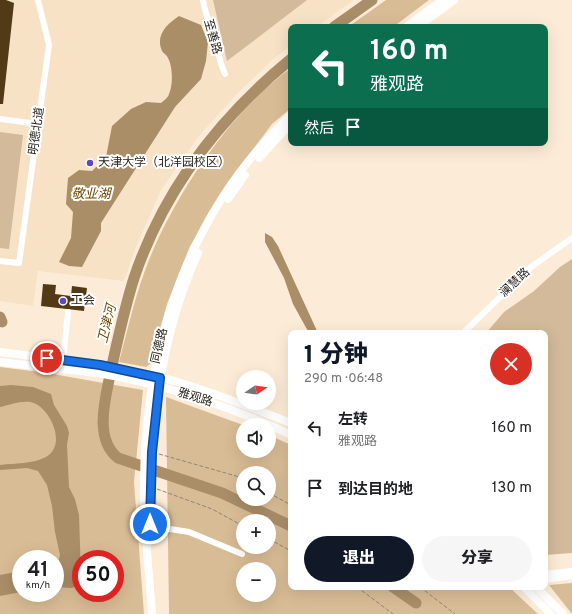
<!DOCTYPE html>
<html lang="zh">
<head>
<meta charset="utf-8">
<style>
	:root { --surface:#fff; --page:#f6f6f6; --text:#202124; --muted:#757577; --accent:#111827 }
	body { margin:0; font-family:Overpass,"Noto Sans SC",sans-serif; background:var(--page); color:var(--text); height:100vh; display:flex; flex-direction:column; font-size:15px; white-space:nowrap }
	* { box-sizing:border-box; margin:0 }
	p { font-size:13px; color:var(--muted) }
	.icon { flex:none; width:22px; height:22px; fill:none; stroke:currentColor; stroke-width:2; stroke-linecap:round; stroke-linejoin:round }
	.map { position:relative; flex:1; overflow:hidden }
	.panel { position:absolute; left:288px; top:330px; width:260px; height:260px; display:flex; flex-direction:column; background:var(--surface); border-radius:8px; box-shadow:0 4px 16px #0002 }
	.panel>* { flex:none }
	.hud { position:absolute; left:288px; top:24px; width:260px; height:122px; border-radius:8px; box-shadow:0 4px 16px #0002; background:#0b6e4f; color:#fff; overflow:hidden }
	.needle { width:26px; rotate:77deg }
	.fabs { position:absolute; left:236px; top:370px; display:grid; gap:8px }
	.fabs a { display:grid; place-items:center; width:40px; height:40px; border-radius:50%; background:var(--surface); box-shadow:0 4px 16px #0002; font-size:20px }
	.speed { position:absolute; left:12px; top:550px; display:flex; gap:8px; font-size:20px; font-weight:700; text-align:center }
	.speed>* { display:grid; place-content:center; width:52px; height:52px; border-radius:50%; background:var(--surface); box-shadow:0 4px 16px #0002; line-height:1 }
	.speed small { font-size:10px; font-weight:400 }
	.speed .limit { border:6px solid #d22; background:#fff; color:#111 }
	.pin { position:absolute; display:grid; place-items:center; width:34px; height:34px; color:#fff; margin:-17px; border:2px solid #fff; border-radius:50%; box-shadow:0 1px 4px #0007 }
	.me { position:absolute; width:44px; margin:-22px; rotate:0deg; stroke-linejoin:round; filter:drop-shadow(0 0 3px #0008) }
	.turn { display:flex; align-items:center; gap:14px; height:84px; padding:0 16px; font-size:18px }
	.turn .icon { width:52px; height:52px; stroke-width:2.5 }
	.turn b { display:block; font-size:28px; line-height:34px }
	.then { display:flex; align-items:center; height:38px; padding:0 16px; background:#0003; gap:8px; font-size:15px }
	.round { display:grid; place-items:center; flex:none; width:42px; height:42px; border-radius:21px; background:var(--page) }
	.headline { display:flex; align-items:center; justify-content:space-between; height:68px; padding:0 16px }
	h1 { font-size:24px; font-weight:800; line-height:30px; color:var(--accent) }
	.action { display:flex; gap:8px; margin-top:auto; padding:8px 16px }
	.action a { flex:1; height:46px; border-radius:24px; background:var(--accent); color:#fff; font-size:16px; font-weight:800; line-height:46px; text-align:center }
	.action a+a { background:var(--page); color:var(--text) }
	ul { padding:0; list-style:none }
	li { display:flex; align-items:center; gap:12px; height:60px; padding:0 16px }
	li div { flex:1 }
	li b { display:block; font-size:15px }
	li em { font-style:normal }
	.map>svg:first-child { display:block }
	.built { fill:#f7e2c6 }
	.green { fill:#d2ba9a }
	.forest { fill:#d8bc95; fill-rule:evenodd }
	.water { fill:#a98e68 }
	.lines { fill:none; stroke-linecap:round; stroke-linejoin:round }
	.river { stroke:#a98e68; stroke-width:11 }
	.building { fill:#523a16 }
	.path { stroke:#908576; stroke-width:1; stroke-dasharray:4 2; stroke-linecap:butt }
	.minor { stroke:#fff; stroke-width:6 }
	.major { stroke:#fff; stroke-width:8 }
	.route-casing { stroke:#114b97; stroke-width:10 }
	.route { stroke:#1a73e8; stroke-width:7 }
	.poi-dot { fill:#5c49c1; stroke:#fff; stroke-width:1.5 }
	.labels { text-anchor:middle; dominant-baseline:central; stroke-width:4; stroke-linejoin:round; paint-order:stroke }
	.street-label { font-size:12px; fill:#2b251d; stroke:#fff }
	.poi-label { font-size:12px; fill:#2b251d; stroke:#fff; text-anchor:start }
	.water-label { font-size:13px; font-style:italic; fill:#6d4801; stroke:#fff }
</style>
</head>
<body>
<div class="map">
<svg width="572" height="614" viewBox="0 0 572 614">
	<rect width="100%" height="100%" fill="#fcecd7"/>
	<path class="built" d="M0 0H354L316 27H291V46L273 59 236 95 199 136 161 190 136 247 124 281 38 271 33 306 0 301Z"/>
	<path class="green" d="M213 0H307L227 61Z
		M0 132 23 135 9 249 0 248Z
		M572 259V553L545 555V333H486L504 312 534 291 560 267Z"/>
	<path class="forest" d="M386 0H429L393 27H348Z
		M291 68V108L272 124 230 180 190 246 167 304 150 364 146 367 119 362C128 328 136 292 149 260 176 193 232 110 291 68Z
		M0 367 47 373 143 390 134 482 144 614H0ZM21 559H55V593H21ZM81 559H115V593H81Z
		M166 397 243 425V451H269V435L291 445V587H509L538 614H169ZM243 473H269V499H243ZM243 521H269V547H243ZM243 569H269V595H243Z
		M572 583V614L549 585Z"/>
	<path class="water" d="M179 16 201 25 208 42 206 61 201 79 175 107 101 223V231L82 267 69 266 59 262 71 238 73 212 66 204 68 178 79 170 92 171 106 157 112 126 131 109 146 102 161 103C164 100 168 98 169 94 173 85 173 67 168 58 167 55 164 54 162 51 155 35 167 24 179 16Z
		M265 233 272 237 278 246 318 333H309L293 304 284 278 265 242Z
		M11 385 33 387 51 394 54 405 67 426 69 433 67 445 69 487 75 499 79 515 81 575 79 586 71 588 55 587V568L57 567 60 555 55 532 52 506 47 485 38 471 27 468 0 470V465C15 463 33 464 46 457 67 445 51 410 34 403 25 399 9 405 0 407V386Z
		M21 571V592L0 596V575Z"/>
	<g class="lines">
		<path class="river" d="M334 27 372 0
			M291 59C219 118 164 189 134 278 124 310 117 342 110 375 105 400 94 439 118 458L222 493 291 526
			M0 317 2 322
			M393 587 416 603"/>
	</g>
	<path class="building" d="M0 0H6L14 3 3 104H0Z
		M43 284 56 285 55 294 71 296 72 286 87 288 84 311 41 306Z"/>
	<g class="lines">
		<path class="path" d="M159 454 243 478
			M157 489 212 509 243 526
			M269 493 291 505
			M269 539 291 551
			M357 587 393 614
			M420 587 455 614"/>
		<path class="minor" d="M203 0C205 15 211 26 215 40 219 52 219 62 225 74
			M0 119 38 124
			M0 261 19 263 49 45 38 0
			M463 333 531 267 572 238
			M63 360 68 312
			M145 525 189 532 242 554
			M545 574 572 571
			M545 580 572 576"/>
		<path class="major" d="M406 27 443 0
			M417 27 454 0
			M259 158 291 123
			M228 199 245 175
			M0 352C46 358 93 363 138 372 191 383 241 404 291 423
			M0 362C32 366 65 369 97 373 161 383 232 407 291 435
			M150 511C150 423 161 334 198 253
			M524 587 551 614
			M536 587 563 614
			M152 614C149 572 144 529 144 487 144 348 187 213 291 115"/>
	</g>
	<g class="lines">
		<g class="route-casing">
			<path id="route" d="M47 358 100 365 160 378 152 452 150 524"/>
		</g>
		<use href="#route" class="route"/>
	</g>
	<g class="poi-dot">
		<circle cx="90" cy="163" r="4"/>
		<circle cx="63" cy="301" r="4"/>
	</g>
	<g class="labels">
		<g class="street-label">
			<text transform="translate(212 37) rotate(74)">至善路</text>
			<text transform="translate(37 131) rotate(-82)">明德北道</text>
			<text transform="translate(515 283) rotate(-43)">澜慧路</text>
			<text transform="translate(160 346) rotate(-77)">同德路</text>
			<text transform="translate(195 398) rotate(17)">雅观路</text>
		</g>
		<g class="poi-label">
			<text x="98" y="163">天津大学（北洋园校区）</text>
			<text x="71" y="301">工会</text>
		</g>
		<g class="water-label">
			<text x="91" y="195">敬业湖</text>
			<text transform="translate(108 324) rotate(-76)">卫津河</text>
		</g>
	</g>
</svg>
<div class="fabs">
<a><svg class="needle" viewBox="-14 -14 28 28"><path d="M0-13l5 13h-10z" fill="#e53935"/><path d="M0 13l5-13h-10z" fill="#757577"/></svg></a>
<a><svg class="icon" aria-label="sound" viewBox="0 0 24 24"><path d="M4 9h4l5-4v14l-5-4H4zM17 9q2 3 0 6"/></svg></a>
<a><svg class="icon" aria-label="search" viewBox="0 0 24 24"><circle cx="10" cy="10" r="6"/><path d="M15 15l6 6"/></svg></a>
<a>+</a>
<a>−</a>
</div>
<div class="speed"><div>41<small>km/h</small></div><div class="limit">50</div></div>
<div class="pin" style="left:47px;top:358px;background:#d93025"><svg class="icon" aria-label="arrive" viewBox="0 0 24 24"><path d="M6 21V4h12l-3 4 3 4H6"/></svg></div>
<svg class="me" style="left:150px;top:524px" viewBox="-20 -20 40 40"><circle r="17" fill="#1a73e8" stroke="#fff" stroke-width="3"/><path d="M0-11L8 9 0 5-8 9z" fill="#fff"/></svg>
<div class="hud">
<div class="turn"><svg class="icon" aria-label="left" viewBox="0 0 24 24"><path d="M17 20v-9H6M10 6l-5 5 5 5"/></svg><div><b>160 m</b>雅观路</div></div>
<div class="then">然后<svg class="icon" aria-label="arrive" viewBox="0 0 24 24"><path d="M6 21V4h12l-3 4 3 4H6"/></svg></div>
</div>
<section class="panel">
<div class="headline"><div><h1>1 分钟</h1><p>290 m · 06:48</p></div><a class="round" style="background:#d93025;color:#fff"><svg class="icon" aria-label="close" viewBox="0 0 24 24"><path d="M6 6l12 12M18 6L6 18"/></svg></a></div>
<ul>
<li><svg class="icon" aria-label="left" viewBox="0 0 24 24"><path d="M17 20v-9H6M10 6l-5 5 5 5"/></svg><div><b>左转</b><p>雅观路</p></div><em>160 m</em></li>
<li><svg class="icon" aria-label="arrive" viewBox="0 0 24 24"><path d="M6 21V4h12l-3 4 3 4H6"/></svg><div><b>到达目的地</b></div><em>130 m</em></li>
</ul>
<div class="action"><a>退出</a><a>分享</a></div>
</section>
</div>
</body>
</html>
